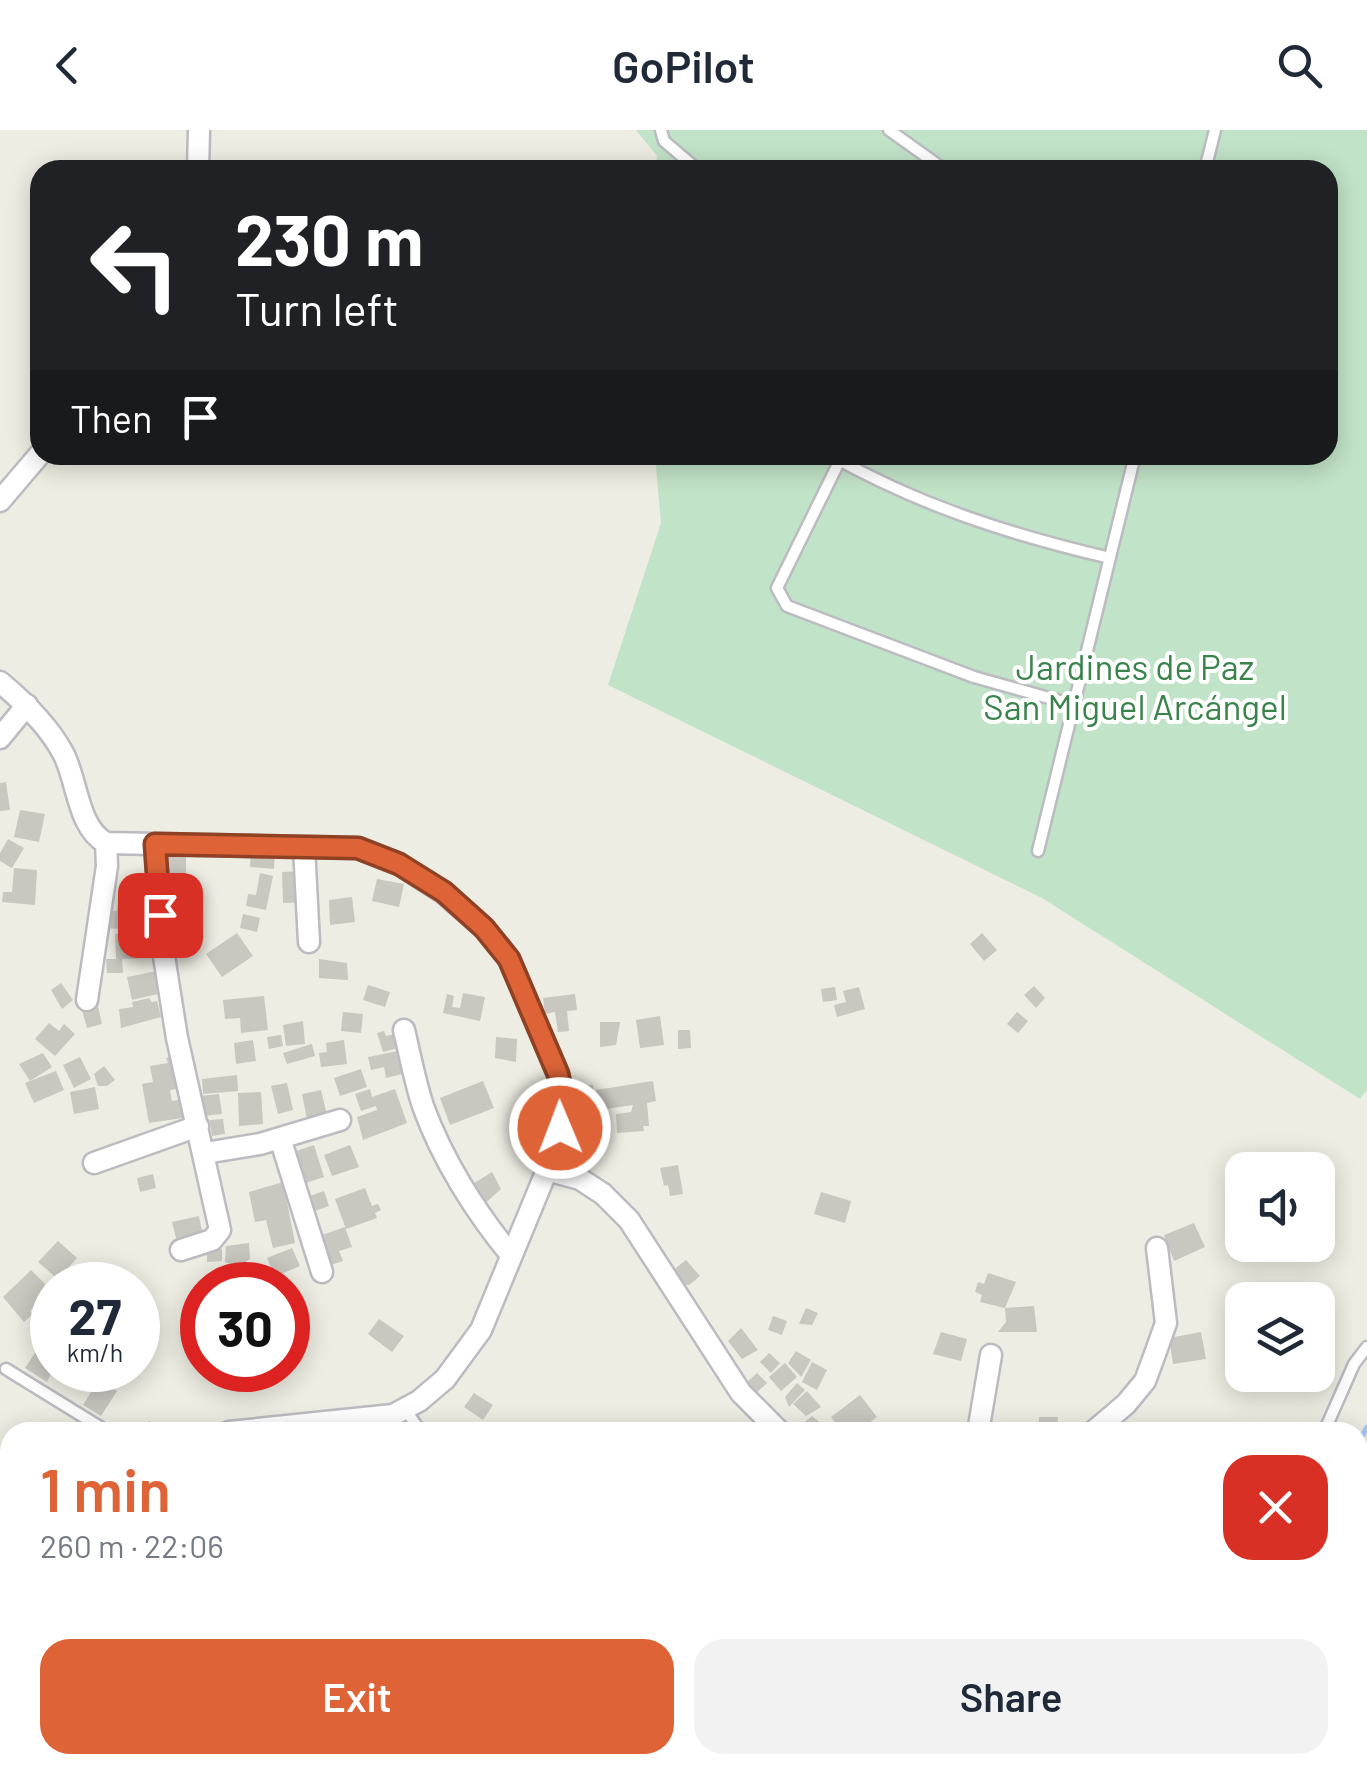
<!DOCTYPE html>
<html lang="en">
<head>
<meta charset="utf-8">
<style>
	:root { --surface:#fff; --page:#f2f2f3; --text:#1f2937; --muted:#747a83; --accent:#de6438 }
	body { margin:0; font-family:Barlow,sans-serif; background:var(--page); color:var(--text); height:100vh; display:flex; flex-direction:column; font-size:38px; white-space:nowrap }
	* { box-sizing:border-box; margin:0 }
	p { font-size:32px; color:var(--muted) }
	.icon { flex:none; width:55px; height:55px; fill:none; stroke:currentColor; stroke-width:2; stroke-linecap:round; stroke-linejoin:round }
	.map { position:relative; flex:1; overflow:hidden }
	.side { position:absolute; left:0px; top:1292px; width:1368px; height:352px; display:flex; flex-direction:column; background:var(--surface); border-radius:30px 30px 0 0; box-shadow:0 5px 25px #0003 }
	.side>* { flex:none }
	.banner { position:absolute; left:30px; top:30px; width:1308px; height:305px; border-radius:30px; box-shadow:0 5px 25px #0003; background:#202124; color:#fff; overflow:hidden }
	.controls { position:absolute; left:1225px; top:1022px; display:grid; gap:20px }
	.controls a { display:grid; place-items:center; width:110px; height:110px; border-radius:20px; background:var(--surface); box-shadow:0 5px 25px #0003; font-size:50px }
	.speed { position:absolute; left:30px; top:1132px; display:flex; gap:20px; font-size:50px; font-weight:700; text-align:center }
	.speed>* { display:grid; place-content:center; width:130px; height:130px; border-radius:50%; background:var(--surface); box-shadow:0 5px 25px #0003; line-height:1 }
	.speed small { font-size:25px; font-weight:400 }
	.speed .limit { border:15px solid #d22; background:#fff; color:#111 }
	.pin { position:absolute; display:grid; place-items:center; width:85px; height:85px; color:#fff; margin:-42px; border-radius:20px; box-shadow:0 5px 15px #0006 }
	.me { position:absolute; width:110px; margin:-55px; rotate:359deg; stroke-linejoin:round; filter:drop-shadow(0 0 8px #0008) }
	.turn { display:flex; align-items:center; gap:35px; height:210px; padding:0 40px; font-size:45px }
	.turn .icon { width:130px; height:130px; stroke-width:2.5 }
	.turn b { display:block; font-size:70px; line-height:85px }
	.then { display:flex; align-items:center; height:95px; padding:0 40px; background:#0003; gap:20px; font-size:38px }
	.round { display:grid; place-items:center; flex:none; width:105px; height:105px; border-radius:30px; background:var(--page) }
	.head { display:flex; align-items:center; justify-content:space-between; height:170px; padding:0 40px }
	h1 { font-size:60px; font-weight:600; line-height:75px; color:var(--accent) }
	.action { display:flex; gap:20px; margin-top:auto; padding:20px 40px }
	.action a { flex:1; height:115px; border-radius:30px; background:var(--accent); color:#fff; font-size:40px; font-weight:600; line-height:115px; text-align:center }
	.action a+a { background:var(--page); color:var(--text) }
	header { display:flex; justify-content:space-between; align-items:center; height:130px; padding:0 40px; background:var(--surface); font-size:45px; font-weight:600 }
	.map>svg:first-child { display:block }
	.green { fill:#c1e3c7 }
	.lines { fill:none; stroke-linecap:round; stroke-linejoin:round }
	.stream { stroke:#a6c5fa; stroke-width:5 }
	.building { fill:#c8c7c0 }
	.lane-casing { stroke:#bbbbc1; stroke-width:15 }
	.street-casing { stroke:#bbbbc1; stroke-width:25 }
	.lane { stroke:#fff; stroke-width:10 }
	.street { stroke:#fff; stroke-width:20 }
	.route-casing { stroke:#904124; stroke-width:25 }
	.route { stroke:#de6438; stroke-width:18 }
	.labels { text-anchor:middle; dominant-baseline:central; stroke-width:8; stroke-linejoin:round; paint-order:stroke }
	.park-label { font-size:35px; fill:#3a834b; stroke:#fff }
</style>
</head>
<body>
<header><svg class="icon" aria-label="back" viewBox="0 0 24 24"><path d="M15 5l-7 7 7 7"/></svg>GoPilot<svg class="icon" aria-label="search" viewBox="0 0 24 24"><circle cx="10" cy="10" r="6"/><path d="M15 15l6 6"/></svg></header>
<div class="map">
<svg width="1367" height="1644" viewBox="0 0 1367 1644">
	<rect width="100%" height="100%" fill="#edede3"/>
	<path class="green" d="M636 0H1367V959L1360 969 1042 768 608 555 661 393 655 325H1328V40H655L657 26Z"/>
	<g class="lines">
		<path class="stream" d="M1358 1314 1367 1297
			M1207 1635 1211 1644"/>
	</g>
	<path class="building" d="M6 652 10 680 0 681V653Z
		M20 680 45 684 39 712 14 707Z
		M8 709 24 718 12 738 0 731V723Z
		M251 719 275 720 274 739 250 737Z
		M165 723 186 724V744H163Z
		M14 738 37 740 35 775 2 772 3 762H12Z
		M306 741 307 772 283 773 282 742Z
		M260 743 273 746 266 780 246 776 248 764 256 765Z
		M377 749 404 754 399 777 372 771Z
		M141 753 154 754 149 800 99 798 101 779 117 781 119 764 130 766V762L140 763Z
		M352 767 355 792 330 795 329 770Z
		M201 771 203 788 189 790 187 773Z
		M243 784 260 788 257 802 240 798Z
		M154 803 155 828 122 829 123 843H107L106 829H116L115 804Z
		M237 803 253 826 222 847 206 824Z
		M982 803 997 820 984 831 970 814Z
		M319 829 347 833 348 850 319 848Z
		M157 841 162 863 132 870 127 847Z
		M61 853 73 870 62 879 51 860Z
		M368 855 390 862 385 877 363 870Z
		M1034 856 1045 868 1036 878 1024 865Z
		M835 857 837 870 823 872 821 859Z
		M859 857 865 879 837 887 834 875 846 872 843 861Z
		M463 863 485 867 480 891 443 883 447 864 454 866 452 877 460 878Z
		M575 864 577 880 567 881 569 901 558 902 555 882 545 884 543 868Z
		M264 866 268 900 241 903 240 888 225 889 223 870Z
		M149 868 152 872 157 871 161 887 121 898 119 879 133 877 132 872Z
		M98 876 102 894 87 898 82 880Z
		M343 882 363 884 361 903 341 901Z
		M1017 882 1028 891 1018 903 1007 894Z
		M660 886 664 915 640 918 636 890Z
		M303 891 305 914 286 916 283 895Z
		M600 892H620L616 915 600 917Z
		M49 893 59 901 64 894 75 904 55 926 35 909Z
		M678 900H690L691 918 678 919Z
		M384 901 386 906 395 904 399 918 383 922 377 903Z
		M281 905 283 916 269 919 267 907Z
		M496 907 517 909 516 932 495 928Z
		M253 910 256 931 236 934 234 913Z
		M344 910 347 934 321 937 319 923 327 922 326 913Z
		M312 914 315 926 287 934 283 923Z
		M398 921 402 944 386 948 384 937 371 940 368 927Z
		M43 923 52 937 30 951 56 941 64 960 34 973 25 953 30 951 19 934Z
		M178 926 183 958 170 960 172 971 186 968 189 987 149 993 142 954 153 952 150 936 168 933 166 928Z
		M80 927 91 949 74 958 63 935Z
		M104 936 115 950 107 956H98L94 944Z
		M361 939 367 957 340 966 334 948Z
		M237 945 238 961 203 964 202 949Z
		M483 951 494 978 450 995 440 968Z
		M653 951 656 971 647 973 649 996H643L644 1001 617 1003 616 984 631 982 633 975 599 980 596 960Z
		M287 953 293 980 278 984 271 956Z
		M593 955 594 982H567V956Z
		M95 957 99 979 74 984 70 962Z
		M370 959 372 967 395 959 407 993 363 1010 357 987 377 980 376 976 361 981 355 964Z
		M321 960 327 985 307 989 302 964Z
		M261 962 263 994 239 996 238 963Z
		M219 964 222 984 203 986 200 966Z
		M575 987 595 991 588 1019 568 1015Z
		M223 989 225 1004 212 1006 210 990Z
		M314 1015 324 1047 297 1056 287 1024Z
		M350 1015 359 1037 332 1046 324 1025Z
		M678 1035 683 1064 670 1066 668 1055 664 1056 660 1038Z
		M492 1042 501 1059 482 1076 473 1054Z
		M153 1044 156 1058 140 1062 137 1048Z
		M283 1052 295 1113 273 1118 266 1090 255 1092 249 1062Z
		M365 1058 372 1076 378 1074 381 1080 375 1083 377 1088 346 1099 335 1069Z
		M324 1061 329 1076 315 1081 310 1066Z
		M821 1062 851 1071 845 1093 814 1084Z
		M199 1086 203 1106 177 1112 172 1092Z
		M1194 1093 1205 1117 1174 1131 1164 1105Z
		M345 1097 352 1117 339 1121 343 1131 324 1137 313 1108Z
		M58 1111 77 1128 58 1149 38 1132Z
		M249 1113 250 1129 238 1137 225 1132 226 1116Z
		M292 1118 300 1136 283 1143 288 1155H278L267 1128Z
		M222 1119V1131L207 1132V1120Z
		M686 1130 700 1146 689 1155H683L672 1141Z
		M112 1136 128 1152 124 1155H93Z
		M31 1140 51 1160 30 1181 33 1184 24 1192 3 1167Z
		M251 1142 256 1154 234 1155 233 1152Z
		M988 1143 1016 1152 1005 1178 980 1172 982 1165 975 1162 978 1152 984 1154Z
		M1034 1176 1037 1202H998L1006 1192 1005 1178Z
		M806 1178 818 1183 812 1195 799 1194Z
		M773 1186 787 1191 782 1205 768 1200Z
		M379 1189 404 1206 392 1222 368 1204Z
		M741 1198 758 1220 742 1229 728 1211Z
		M941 1202 967 1209 961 1231 933 1224Z
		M1201 1202 1206 1229 1173 1234 1169 1208Z
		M45 1208 52 1212V1241L47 1252 25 1238Z
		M796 1221 811 1230 801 1247 788 1233Z
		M769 1223 780 1233 771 1243 760 1232Z
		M812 1232 827 1240 817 1260 802 1252Z
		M785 1233 797 1247 781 1261 769 1247Z
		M757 1243 767 1253 755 1264 746 1253Z
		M90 1245 117 1261 101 1286 83 1275 94 1257 86 1252Z
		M797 1253 805 1260 789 1277 785 1267Z
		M807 1261 821 1277 806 1286 793 1274Z
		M474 1263 493 1275 483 1290 464 1277Z
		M860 1265 877 1287 856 1302H842L831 1287Z
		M812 1286 824 1296 815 1302H807L800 1296Z
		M1039 1287H1058L1057 1302H1038Z
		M149 1291 174 1302H143Z
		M1 1600 10 1601V1626L0 1624Z"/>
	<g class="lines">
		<g class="lane-casing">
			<path id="lane" d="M661 0 664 11 698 40
				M889 0 945 40
				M1205 40 1215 0
				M830 325C918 375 1011 405 1110 428
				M840 330 777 458 787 476 974 547 1074 575
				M1038 721 1135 325
				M6 1239 108 1302
				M405 1279 421 1302
				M1324 1302 1354 1234 1367 1217
				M1290 1644 1291 1635"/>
		</g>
		<g class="street-casing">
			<path id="street" d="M198 40 199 0
				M0 371 40 324
				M0 552C24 572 48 595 63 623 78 651 77 697 106 713L358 718 399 734 444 763 484 798 509 829 558 944 563 970 560 998 547 1040 481 1200 445 1249 419 1271 393 1285 229 1302
				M0 608 27 575
				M155 714 163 820 177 908 220 1100 212 1110 181 1120
				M304 717 309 812
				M87 870 107 736 106 713
				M404 900C410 925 415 952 423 976 442 1029 476 1083 511 1125
				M280 1008 322 1142
				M205 1023 260 1014 340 990
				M94 1033 198 996
				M547 1040 580 1049 603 1064 629 1090 741 1263 780 1302
				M978 1302 991 1225
				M1093 1302 1126 1274 1145 1251 1155 1224 1166 1193 1157 1118
				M1358 1444 1367 1442
				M0 1496H10
				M1358 1609 1367 1621
				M915 1635 929 1644
				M50 1644 56 1635
				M1328 1644 1329 1635"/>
		</g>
		<use href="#lane" class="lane"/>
		<use href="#street" class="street"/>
	</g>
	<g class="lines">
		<g class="route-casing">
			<path id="route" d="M160 785 155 714 358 718 399 734 444 762 484 798 509 829 558 944 564 970 560 998"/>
		</g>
		<use href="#route" class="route"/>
	</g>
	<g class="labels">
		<g class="park-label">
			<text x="1135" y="536">Jardines de Paz<tspan x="1135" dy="40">San Miguel Arcángel</tspan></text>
		</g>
	</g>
</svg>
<div class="controls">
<a><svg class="icon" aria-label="sound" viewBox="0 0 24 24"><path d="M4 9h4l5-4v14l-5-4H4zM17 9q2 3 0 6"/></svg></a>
<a><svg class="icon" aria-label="layers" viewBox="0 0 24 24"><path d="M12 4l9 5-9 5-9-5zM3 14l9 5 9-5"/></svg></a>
</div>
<div class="speed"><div>27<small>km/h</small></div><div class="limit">30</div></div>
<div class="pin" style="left:160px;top:785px;background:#d93025"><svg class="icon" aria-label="arrive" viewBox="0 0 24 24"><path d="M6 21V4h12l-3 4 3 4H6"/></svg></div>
<svg class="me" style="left:560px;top:998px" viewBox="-20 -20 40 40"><circle r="17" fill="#de6438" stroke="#fff" stroke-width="3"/><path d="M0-11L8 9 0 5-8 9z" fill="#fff"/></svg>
<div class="banner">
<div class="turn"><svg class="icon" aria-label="left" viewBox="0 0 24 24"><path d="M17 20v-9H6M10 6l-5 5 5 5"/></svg><div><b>230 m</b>Turn left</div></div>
<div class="then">Then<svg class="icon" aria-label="arrive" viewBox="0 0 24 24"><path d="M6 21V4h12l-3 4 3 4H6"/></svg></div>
</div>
<section class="side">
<div class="head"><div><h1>1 min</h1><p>260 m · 22:06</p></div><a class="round" style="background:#d93025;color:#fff"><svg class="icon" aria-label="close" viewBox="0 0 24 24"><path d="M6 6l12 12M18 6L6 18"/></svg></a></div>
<div class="action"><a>Exit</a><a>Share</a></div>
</section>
</div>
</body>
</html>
